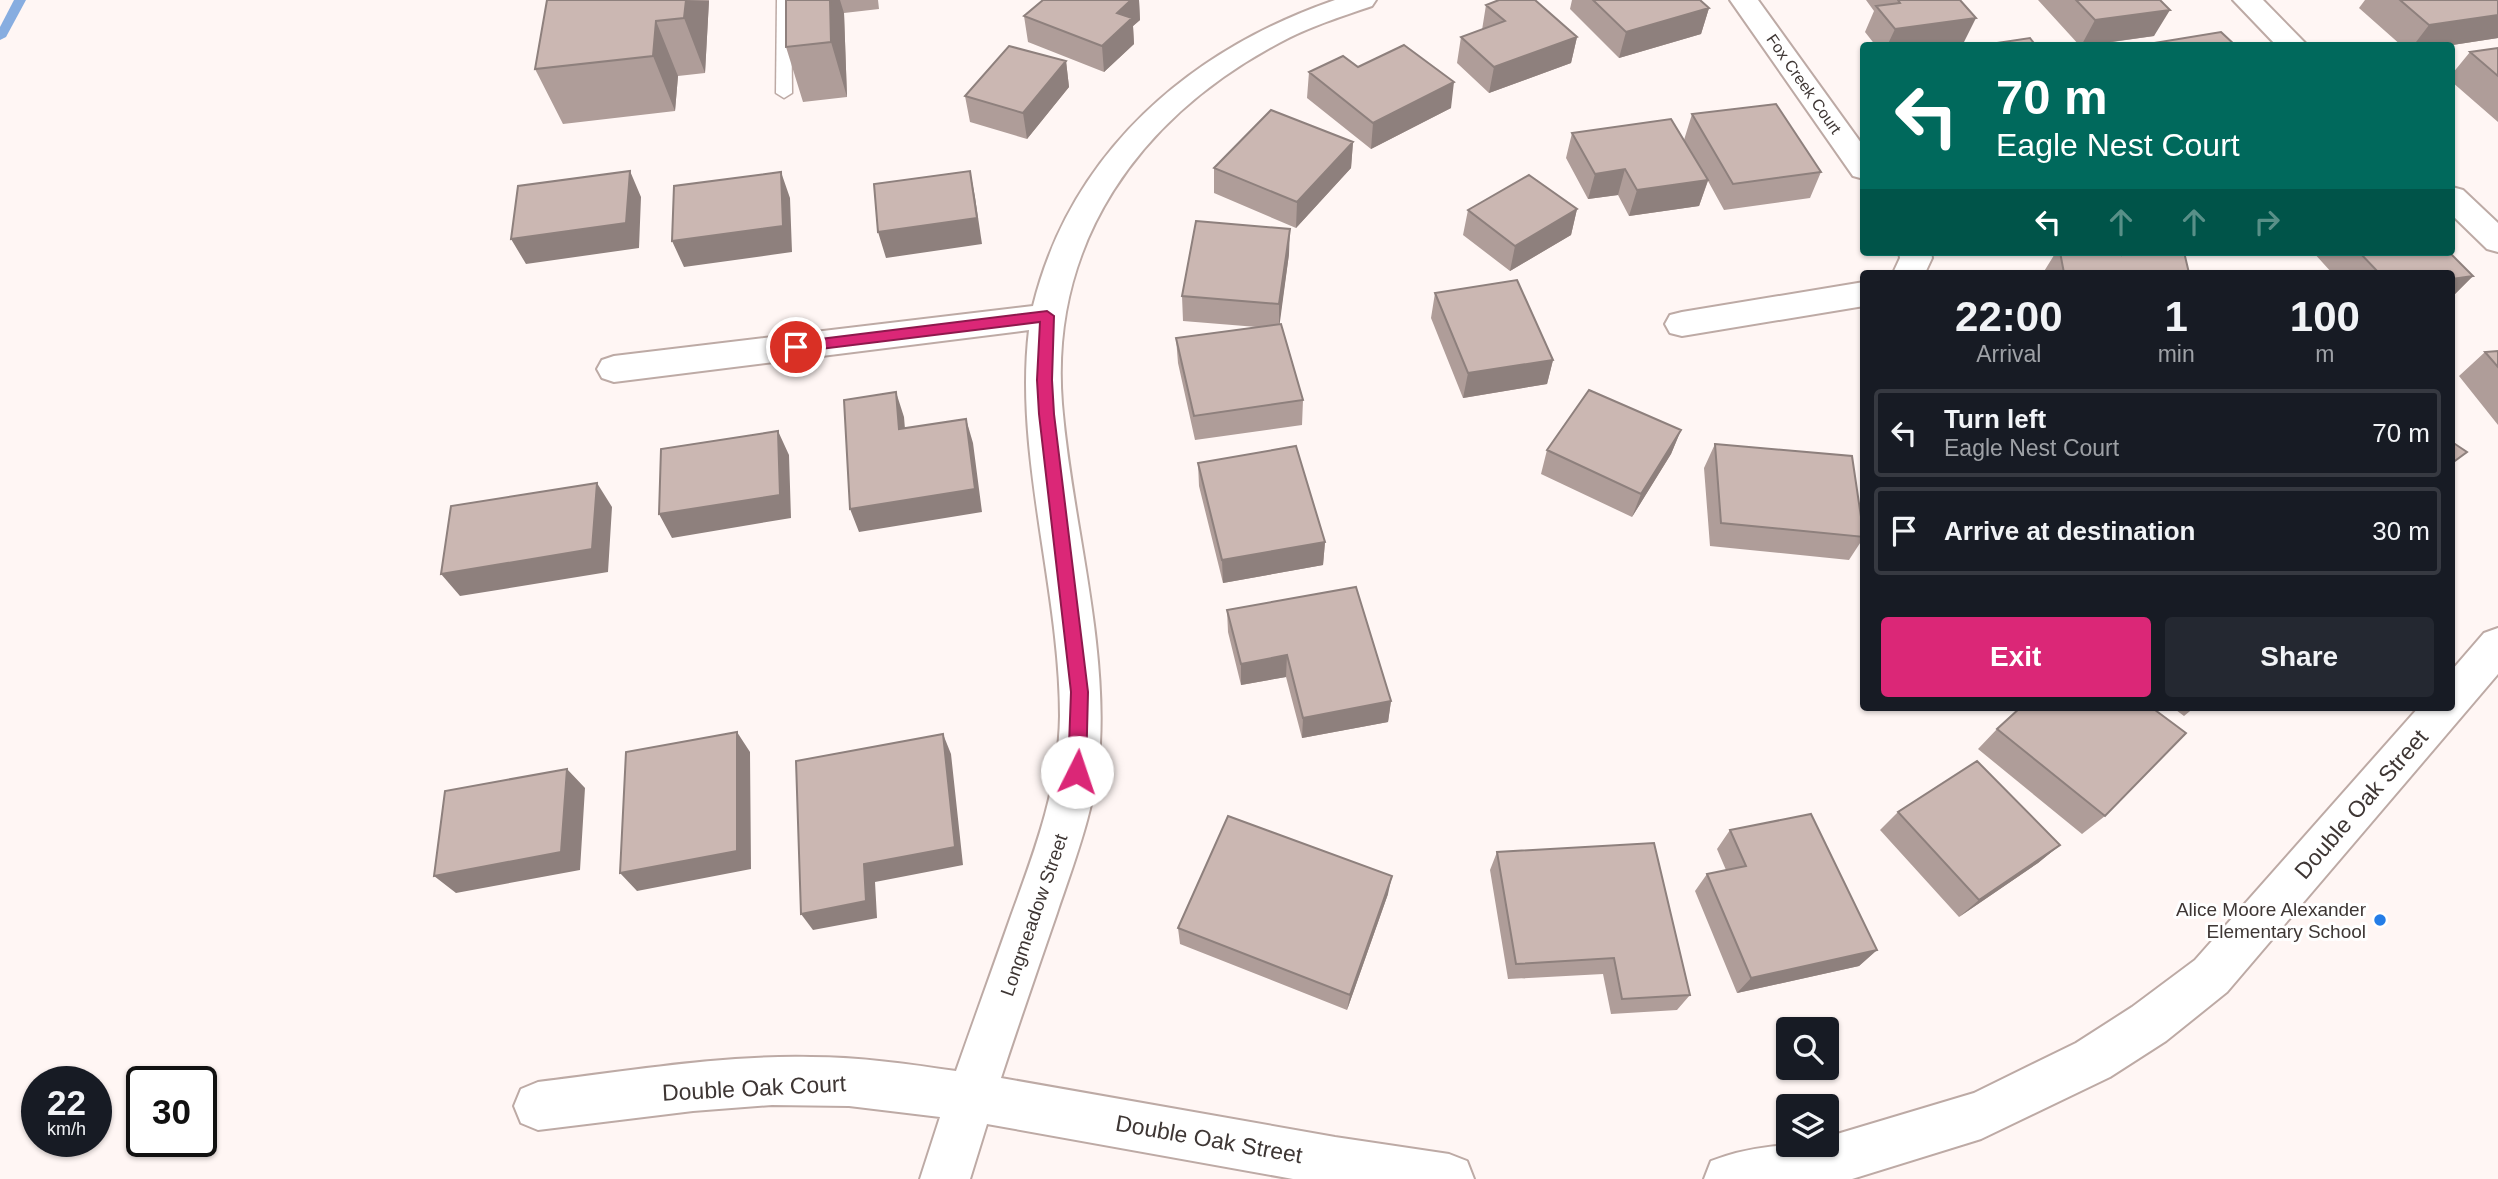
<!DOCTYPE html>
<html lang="en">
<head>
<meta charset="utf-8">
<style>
	:root { --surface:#171b24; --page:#242831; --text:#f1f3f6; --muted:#9ea1a6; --line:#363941; --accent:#db2777 }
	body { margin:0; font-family:Helvetica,sans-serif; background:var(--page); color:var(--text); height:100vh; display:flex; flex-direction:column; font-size:26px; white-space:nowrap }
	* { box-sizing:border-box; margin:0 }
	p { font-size:23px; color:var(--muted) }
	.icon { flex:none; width:38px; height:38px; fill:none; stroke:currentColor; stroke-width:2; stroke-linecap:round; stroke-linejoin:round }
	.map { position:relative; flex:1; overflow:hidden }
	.sheet { position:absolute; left:1860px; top:270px; width:595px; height:441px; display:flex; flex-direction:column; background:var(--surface); border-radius:7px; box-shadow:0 2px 5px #0004 }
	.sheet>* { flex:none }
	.top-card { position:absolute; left:1860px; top:42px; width:595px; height:214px; border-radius:7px; box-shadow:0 2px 5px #0004; background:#00695c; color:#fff; overflow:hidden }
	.tools { position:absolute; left:1776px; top:1017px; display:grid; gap:14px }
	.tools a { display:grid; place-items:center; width:63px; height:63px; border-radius:7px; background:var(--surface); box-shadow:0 2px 5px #0004; font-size:35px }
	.speed { position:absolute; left:21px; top:1066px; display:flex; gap:14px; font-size:35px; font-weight:700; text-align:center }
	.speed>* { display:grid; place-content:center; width:91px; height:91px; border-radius:50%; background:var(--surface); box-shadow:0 2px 5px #0004; line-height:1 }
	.speed small { font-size:18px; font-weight:400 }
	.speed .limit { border:4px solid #111; border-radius:10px; background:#fff; color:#111 }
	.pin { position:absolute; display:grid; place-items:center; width:60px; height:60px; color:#fff; margin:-30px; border:4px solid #fff; border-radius:50%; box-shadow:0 2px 7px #0007 }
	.me { position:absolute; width:77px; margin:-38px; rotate:4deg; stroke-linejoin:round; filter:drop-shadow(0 0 5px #0008) }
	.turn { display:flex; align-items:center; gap:24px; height:147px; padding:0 21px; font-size:32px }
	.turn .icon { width:91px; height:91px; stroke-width:2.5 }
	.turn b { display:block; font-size:49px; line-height:60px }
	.lanes { display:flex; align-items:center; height:66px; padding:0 21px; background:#0003; justify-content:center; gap:35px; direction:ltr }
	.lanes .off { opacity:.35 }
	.eta { display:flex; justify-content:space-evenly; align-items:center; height:119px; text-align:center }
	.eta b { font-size:42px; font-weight:600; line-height:49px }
	.primary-button { display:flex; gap:14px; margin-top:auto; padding:14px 21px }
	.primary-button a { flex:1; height:80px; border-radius:7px; background:var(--accent); color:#fff; font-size:28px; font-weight:600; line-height:80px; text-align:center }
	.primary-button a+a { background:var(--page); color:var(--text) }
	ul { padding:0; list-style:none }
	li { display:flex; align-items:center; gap:21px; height:88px; margin:0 14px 10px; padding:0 7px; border:4px solid var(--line); border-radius:7px }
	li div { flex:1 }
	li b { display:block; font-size:26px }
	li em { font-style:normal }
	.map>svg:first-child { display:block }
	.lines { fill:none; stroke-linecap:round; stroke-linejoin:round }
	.stream { fill:#87ade0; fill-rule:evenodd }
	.service-casing { stroke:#bdaaa5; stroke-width:3 }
	.minor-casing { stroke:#bdaaa5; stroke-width:4 }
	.service { fill:#fff; fill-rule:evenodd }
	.minor { fill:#fff; fill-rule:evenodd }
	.wall { fill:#af9d99 }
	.shaded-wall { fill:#8e807d }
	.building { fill:#cbb7b2; stroke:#8e807d; stroke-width:2 }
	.route { fill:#db2777; stroke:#8e194d; stroke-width:2 }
	.poi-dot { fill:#247de7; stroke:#fff; stroke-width:2.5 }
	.labels { text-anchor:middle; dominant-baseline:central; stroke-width:6; stroke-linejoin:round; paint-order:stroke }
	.far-street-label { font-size:16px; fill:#3e3634; stroke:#fff }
	.poi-label { font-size:19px; fill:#3e3634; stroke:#fff; text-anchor:end }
	.street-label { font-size:19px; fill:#3e3634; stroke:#fff }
	.near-street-label { font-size:23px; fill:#3e3634; stroke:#fff }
</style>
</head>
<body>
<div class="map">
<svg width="2498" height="1179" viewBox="0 0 2498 1179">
	<rect width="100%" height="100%" fill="#fff6f4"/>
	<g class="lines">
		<path class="stream" d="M14 0H26L6 37 0 40V27Z"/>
		<g class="service-casing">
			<path id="service" d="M777 0H791L792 93 784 98 776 93Z"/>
		</g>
		<g class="minor-casing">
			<path id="minor" d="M1335 0H1376L1372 6C1340 17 1308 27 1279 43 1140 117 1049 242 1062 404 1071 515 1106 633 1100 744 1097 803 1076 857 1057 913 1038 968 1019 1023 1001 1078L1335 1137 1449 1154 1467 1161 1474 1179H1293L987 1124 970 1179H920L940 1117 849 1106 772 1105 693 1111 538 1130 521 1123 514 1106 521 1089 538 1082C629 1071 720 1055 811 1057 860 1057 908 1064 956 1071 974 1019 993 968 1011 916 1035 850 1059 787 1060 716 1060 590 1014 455 1029 330L614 382 602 378 597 369 602 360 614 356 1033 306C1071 152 1190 50 1335 0Z
				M1730 0H1758L1864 147V179L1853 176Z
				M2233 0H2263L2308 46H2277Z
				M2452 187 2463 190 2498 223V252L2487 249 2452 215Z
				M1899 252H1931L1932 258 1925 273H1893L1900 258Z
				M1864 282V306L1682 336 1670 333 1665 324 1670 315 1682 312Z
				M2498 628V674L2227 992 2166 1041 2110 1077 1981 1139 1852 1179H1704L1711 1161C1749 1146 1788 1144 1827 1144V1137L1974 1093 2076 1043 2132 1007 2195 960 2419 707H2452V670L2484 633Z"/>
		</g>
		<use href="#service" class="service"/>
		<use href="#minor" class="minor"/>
	</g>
	<path class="wall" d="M547 0H709L705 73 678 76 675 111 563 124 535 69Z
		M786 0H878L879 9 844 13 847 97 803 102 786 47Z
		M1043 0H1139L1140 20 1133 26 1134 44 1104 72 1028 42 1024 16Z
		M1572 0H1700L1709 8 1701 34 1619 58 1570 9Z
		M1866 0H1960L1963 44 1953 46H1876L1865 32 1874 11Z
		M2038 0H2160L2154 36 2085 46H2080Z
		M2365 0H2498V38L2446 46H2402L2359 8Z
		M1486 5 1577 37 1571 63 1489 93 1457 63 1461 37 1482 30Z
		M2498 48V122L2452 82V74L2470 52Z
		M1066 61 1069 87 1027 139 970 122 965 96Z
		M1358 67 1451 108 1371 149 1307 98 1309 72Z
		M1692 114 1821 172 1810 198 1724 210 1708 181 1699 206 1629 216 1618 195 1588 199 1566 158 1572 133 1684 140Z
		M1353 142 1351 168 1296 228 1214 193V168Z
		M1577 209 1571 235 1510 271 1463 235 1468 210Z
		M2056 252H2184L2189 273H2043Z
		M2313 252H2449L2473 276 2452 297V273H2332Z
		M1289 254 1279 324 1303 400 1302 425 1195 440 1178 363 1176 338 1257 327 1183 321 1182 296Z
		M1435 293 1553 360 1547 384 1463 398 1431 318Z
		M2498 351V425L2459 376 2485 352Z
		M1681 430 1671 454 1632 517 1541 474 1547 450Z
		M1715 444 1864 537 1849 560 1710 546 1704 468Z
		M1198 463 1325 542 1323 565 1223 583 1199 486Z
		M1227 610 1391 701 1388 722 1302 738 1286 677 1241 685 1228 632Z
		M2172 707H2195L2184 716Z
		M1997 729 2105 816 2082 834 1978 749Z
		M1898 812 2060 845 2038 863 1959 917 1880 830Z
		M1730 830 1877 950 1859 966 1737 993 1695 891 1707 874 1726 870 1717 849Z
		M1497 852 1690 995 1677 1010 1611 1014 1603 974 1508 979 1490 870Z
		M1388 894 1347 1010 1180 944 1178 928Z"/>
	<path class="shaded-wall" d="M686 0 709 1 705 73 684 18Z
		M830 0H840L844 13 847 97 831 42Z
		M1131 0H1139L1140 20 1133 26 1134 44 1104 72 1102 46 1117 13Z
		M1709 8 1701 34 1619 58 1626 32Z
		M2170 10 2154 36 2081 46 2095 20Z
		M2498 15V38L2446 46H2413L2429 25Z
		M1976 18 1963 44 1953 46H1887L1895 29Z
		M656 21 678 76 675 111 653 56Z
		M1577 37 1571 63 1489 93 1494 67Z
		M1066 61 1069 87 1027 139 1023 113Z
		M1454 82 1451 108 1371 149 1373 123Z
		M1353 142 1351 168 1296 228 1297 202Z
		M1625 169 1618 195 1588 199 1595 174Z
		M630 171 641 197 639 248 526 264 511 239Z
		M970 171 975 197 982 244 886 258 878 232Z
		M781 172 790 198 792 252 684 267 672 241Z
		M1708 180 1699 206 1629 216 1637 190Z
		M1577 209 1571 235 1510 271 1515 246Z
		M1290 229 1289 254 1279 329V304Z
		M2473 276 2452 297V279Z
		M1553 360 1547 384 1463 398 1468 373Z
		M896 392 904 417 907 453 899 429Z
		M966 419 973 443 982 512 859 532 850 509Z
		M1681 430 1671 454 1632 517 1641 494Z
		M778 431 789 455 791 518 672 538 659 514Z
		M597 483 612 507 608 572 460 596 441 574Z
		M1325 542 1323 565 1223 583 1222 560Z
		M1287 655 1286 677 1241 685V664Z
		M1391 701 1388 722 1302 738 1303 718Z
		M737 732 750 752 751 869 637 891 620 873Z
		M943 734 951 754 963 865 875 882 877 918 813 930 801 914 864 864Z
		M567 769 585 788 580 870 456 893 434 876Z
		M2060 845 2038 863 1959 917 1979 900Z
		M1392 876 1388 894 1347 1010 1350 995Z
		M1877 950 1859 966 1737 993 1751 978Z"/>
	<path class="building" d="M547 0H686L684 18 656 21 653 56 535 69Z
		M786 0H830L831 42 786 47Z
		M1043 0H1131L1117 13 1132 18 1102 46 1024 16Z
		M1499 0H1535L1577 37 1494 67 1461 37 1505 21 1486 5Z
		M1593 0H1700L1709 8 1626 32Z
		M1898 0H1960L1976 18 1895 29 1876 6 1900 3Z
		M2076 0H2160L2170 10 2095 20Z
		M2400 0H2498V15L2429 25Z
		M2221 32 2236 46H2136Z
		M2030 38 2036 46H1977Z
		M1404 45 1454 82 1373 123 1309 72 1343 56 1358 67Z
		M1009 46 1066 61 1023 113 965 96Z
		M2498 48V76L2470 52Z
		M1776 104 1821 172 1733 184 1692 114Z
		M1271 110 1353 142 1297 202 1214 168Z
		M1671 119 1708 180 1637 190 1625 169 1595 174 1572 133Z
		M630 171 626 223 511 239 518 186Z
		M970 171 977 218 878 232 874 184Z
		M781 172 783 226 672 241 674 186Z
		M1529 175 1577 209 1515 246 1468 210Z
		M1196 221 1290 229 1279 304 1182 296Z
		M2060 252H2101L2121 255V252H2184L2189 273H2064Z
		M2359 252H2449L2473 276 2452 279V273H2379Z
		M1517 280 1553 360 1468 373 1435 293Z
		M1281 324 1303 400 1194 416 1176 338Z
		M2498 351V367L2485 352Z
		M1589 390 1681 430 1641 494 1547 450Z
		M896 392 899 429 966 419 975 489 850 509 844 400Z
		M778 431 780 495 659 514 661 449Z
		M2452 442 2467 452 2452 463Z
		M1715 444 1852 456 1864 537 1721 523Z
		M1296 446 1325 542 1222 560 1198 463Z
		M597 483 592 549 441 574 451 506Z
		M1356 587 1391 701 1303 718 1287 655 1241 664 1227 610Z
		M2021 707H2151L2186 733 2105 816 1997 729Z
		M737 732V851L620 873 626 752Z
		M943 734 955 847 864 864 866 901 801 914 796 761Z
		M1977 761 2060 845 1979 900 1898 812Z
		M567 769 561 852 434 876 445 791Z
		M1811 814 1877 950 1751 978 1707 874 1746 866 1730 830Z
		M1228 816 1392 876 1350 995 1178 928Z
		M1654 843 1690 995 1622 999 1614 958 1516 964 1497 852Z"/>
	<path class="route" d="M1047 311 1054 316 1052 380 1054 414 1088 692 1086 772 1083 777 1077 780 1071 777 1068 772 1071 692 1039 414 1037 380 1040 322 796 352 789 347 796 342Z"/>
	<circle class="poi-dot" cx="2380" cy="920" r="7"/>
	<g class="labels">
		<g class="far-street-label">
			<text transform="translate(1804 84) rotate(55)">Fox Creek Court</text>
		</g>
		<g class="poi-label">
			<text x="2366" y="909">Alice Moore Alexander<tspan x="2366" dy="22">Elementary School</tspan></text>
		</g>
		<g class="street-label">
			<text transform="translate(1034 915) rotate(-71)">Longmeadow Street</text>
		</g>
		<g class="near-street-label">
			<text transform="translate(2361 804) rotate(-49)">Double Oak Street</text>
			<text transform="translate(754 1088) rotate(-3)">Double Oak Court</text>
			<text transform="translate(1209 1139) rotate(10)">Double Oak Street</text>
		</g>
	</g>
</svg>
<div class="tools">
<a><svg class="icon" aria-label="search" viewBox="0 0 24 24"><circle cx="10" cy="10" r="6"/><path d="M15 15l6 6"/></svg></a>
<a><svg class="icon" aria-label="layers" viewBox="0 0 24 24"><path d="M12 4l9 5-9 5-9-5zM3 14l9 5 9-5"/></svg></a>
</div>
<div class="speed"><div>22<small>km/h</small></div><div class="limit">30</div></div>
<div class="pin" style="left:796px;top:347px;background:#d93025"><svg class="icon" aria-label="arrive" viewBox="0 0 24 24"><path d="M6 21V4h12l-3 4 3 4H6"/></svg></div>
<svg class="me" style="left:1077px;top:772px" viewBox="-20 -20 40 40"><circle r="19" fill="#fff"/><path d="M0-13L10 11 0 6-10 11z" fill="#db2777"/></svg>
<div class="top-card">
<div class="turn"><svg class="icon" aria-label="left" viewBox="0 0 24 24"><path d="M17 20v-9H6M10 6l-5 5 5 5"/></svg><div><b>70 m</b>Eagle Nest Court</div></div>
<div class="lanes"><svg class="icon" aria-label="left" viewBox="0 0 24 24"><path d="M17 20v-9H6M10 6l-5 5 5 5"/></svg><svg class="icon off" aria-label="ahead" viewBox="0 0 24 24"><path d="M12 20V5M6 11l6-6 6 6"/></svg><svg class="icon off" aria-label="ahead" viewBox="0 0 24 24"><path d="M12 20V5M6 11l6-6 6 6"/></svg><svg class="icon off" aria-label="right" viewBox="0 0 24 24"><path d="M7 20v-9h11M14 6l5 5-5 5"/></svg></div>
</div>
<section class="sheet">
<div class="eta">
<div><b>22:00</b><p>Arrival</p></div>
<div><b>1</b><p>min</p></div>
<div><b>100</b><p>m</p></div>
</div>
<ul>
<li><svg class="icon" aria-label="left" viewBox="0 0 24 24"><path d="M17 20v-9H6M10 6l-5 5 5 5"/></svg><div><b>Turn left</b><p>Eagle Nest Court</p></div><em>70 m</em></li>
<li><svg class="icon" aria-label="arrive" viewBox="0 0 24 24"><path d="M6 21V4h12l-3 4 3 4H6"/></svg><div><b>Arrive at destination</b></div><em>30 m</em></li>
</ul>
<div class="primary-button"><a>Exit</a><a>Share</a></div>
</section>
</div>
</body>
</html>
